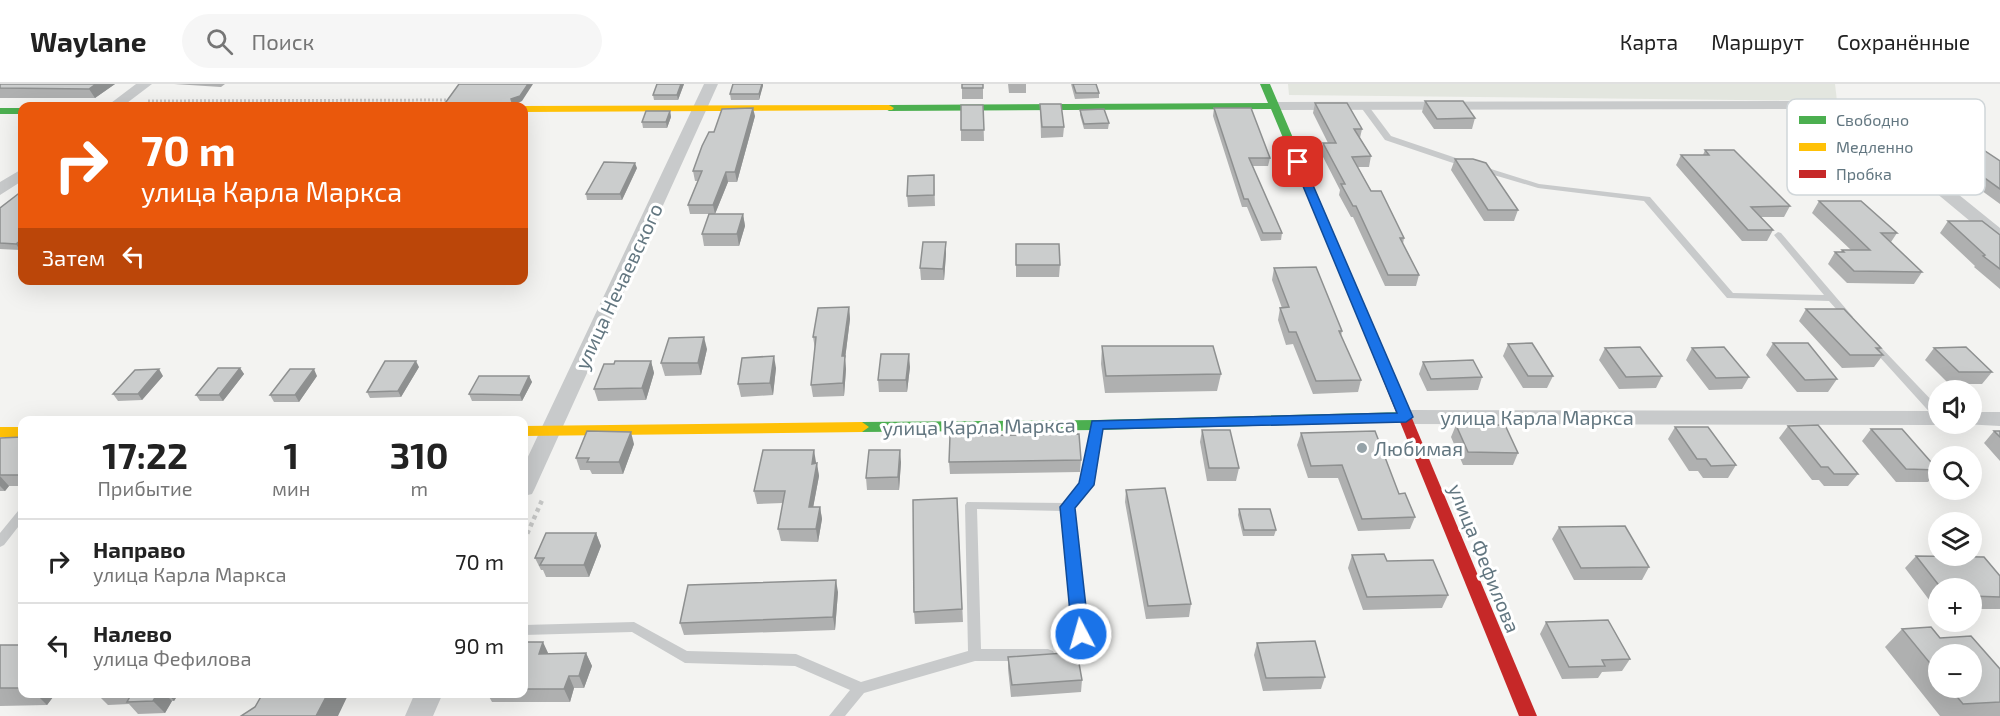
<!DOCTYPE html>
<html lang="ru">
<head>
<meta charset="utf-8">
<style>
	:root { --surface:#fff; --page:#f6f6f6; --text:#222; --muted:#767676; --line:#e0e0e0 }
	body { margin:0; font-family:"Exo 2",sans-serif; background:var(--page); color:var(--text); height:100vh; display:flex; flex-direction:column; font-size:22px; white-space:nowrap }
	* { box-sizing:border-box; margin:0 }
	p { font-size:20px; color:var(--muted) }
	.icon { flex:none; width:33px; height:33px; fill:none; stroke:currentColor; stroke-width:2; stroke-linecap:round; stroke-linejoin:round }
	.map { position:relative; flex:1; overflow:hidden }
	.details { position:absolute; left:18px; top:332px; width:510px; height:282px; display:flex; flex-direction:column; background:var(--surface); border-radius:12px; box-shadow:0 6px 24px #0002 }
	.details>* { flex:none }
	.hud { position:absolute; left:18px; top:18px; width:510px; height:183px; border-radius:12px; box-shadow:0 6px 24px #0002; background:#ea580c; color:#fff; overflow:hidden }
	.tools { position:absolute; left:1928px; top:296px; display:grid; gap:12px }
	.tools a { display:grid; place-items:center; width:54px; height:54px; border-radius:50%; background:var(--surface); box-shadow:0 6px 24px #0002; font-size:30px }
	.pin { position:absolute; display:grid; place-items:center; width:51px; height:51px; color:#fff; margin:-26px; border-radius:12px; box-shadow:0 3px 9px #0006 }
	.me { position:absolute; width:66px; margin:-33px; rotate:354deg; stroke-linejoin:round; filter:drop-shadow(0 0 4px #0008) }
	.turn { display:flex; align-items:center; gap:21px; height:126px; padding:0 24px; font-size:27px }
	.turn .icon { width:78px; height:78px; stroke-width:2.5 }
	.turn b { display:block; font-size:42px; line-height:51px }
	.then { display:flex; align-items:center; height:57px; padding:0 24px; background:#0003; gap:12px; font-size:22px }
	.eta { display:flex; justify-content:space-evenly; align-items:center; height:102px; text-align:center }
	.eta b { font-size:36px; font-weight:700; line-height:42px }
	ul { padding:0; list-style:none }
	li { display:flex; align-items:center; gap:18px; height:84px; padding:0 24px; border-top:2px solid var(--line) }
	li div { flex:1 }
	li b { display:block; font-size:22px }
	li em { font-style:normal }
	header { display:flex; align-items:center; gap:36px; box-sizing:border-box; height:84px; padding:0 30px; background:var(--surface); border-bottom:2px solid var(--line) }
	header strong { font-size:28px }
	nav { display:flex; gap:33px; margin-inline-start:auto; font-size:21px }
	.search { width:420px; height:54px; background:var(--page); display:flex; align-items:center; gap:15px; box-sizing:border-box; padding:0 21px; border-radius:33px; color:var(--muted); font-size:22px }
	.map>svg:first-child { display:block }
	.green { fill:#e3e6df }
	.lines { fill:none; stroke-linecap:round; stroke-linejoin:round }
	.path-far1 { stroke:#c7c8c7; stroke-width:3; stroke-dasharray:2 2; stroke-linecap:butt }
	.path { stroke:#c7c8c7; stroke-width:4.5; stroke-dasharray:4 4; stroke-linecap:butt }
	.lane { fill:#c8cacb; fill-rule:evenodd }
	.street { fill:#c8cacb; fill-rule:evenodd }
	.fast { fill:#4caf50; fill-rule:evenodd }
	.slow { fill:#ffc107; fill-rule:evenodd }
	.jam { fill:#c62828; fill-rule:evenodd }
	.wall { fill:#afb0b0; fill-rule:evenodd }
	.shaded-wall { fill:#8e9090 }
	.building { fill:#cbcdcd; stroke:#8e9090; stroke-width:1.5 }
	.route { fill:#1a73e8; stroke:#114b97; stroke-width:1.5 }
	.poi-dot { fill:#95a2a8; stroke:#fff; stroke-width:2 }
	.labels { text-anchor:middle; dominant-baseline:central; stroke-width:6; stroke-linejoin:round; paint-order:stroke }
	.street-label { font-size:20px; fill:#637781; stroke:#fff }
	.poi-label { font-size:20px; fill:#637781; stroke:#fff; text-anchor:start }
	.key { fill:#fff; stroke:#d0d6d9; stroke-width:1.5 }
	.key-label { font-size:16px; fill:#637781 }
</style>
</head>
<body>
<header>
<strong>Waylane</strong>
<div class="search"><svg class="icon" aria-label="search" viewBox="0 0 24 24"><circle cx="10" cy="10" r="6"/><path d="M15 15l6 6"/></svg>Поиск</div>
<nav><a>Карта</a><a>Маршрут</a><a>Сохранённые</a></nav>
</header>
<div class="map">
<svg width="2000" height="632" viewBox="0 0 2000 632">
	<rect width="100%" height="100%" fill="#f3f3f1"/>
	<path class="green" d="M1288 0H1835L1837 17 1289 11Z"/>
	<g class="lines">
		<path class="path-far1" d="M148 17 452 16
			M37 20H98"/>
		<path class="path" d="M524 457 543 414"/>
		<path class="lane" d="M1361 20H1367L1391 52 1456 74 1539 100 1650 113 1733 209 1824 211 1774 151 1778 148 1781 149 1853 233 1851 235H1845L1829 217 1727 214 1644 117 1538 104 1450 78 1385 56 1360 22Z
			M1871 255 1874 256 1938 323V334L1934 333 1868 260 1866 258Z
			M1097 337 1102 341 1093 401 1074 424 1090 571 1088 575 1083 577 1059 575 1057 571 1059 567 1076 565 1063 427 977 425 981 565H1048L1053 567 1055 571 1053 575 1048 577H975L864 609 845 632H829L850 606 795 582 685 579 632 548 524 551V541L634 538 687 567 796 570 861 598 968 567 965 421 967 418 1065 419 1082 400 1092 341Z
			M22 426V438L4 461 0 463V449L18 427Z"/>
		<path class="street" d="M136 0H152L123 22H107Z
			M704 0H718L535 404 532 410 524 412V381Z
			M1839 17 1844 18 2000 144V158L1994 157 1835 25 1274 26 1267 22 1274 18Z
			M22 85V97L0 111V98Z
			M1406 326 1938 327V339H1946L1938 341 1406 340 1398 338 1395 333 1398 328Z
			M1971 328H2000V342L1963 340 1971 339Z
			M415 609H443L433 632H405Z"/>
		<path class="fast" d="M1260 0H1270L1372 239 1370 242H1362L1360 239 1271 25 889 27 884 24 889 21 1268 19Z
			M0 24H22V30H0Z
			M1406 328 1413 333 1406 338 1097 346 862 348 855 343 862 338 1097 336Z"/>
		<path class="slow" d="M889 21 894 24 892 26 524 28 523 22Z
			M862 338 869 343 862 348 524 352V342Z
			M0 343H22V353H0Z"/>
		<path class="jam" d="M1366 235 1372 239 1537 632H1519L1360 239Z"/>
	</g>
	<path class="wall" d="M0 0H115L95 14H0Z
		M174 0H225L221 3Z
		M657 0H684L678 16H654L653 11Z
		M733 0H763L759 16H731L730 10Z
		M962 0H983V15H962Z
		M1008 0H1026V9H1009Z
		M1071 0H1096L1099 9V14L1075 15Z
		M1425 17 1475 34 1472 45H1434L1422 28Z
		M1315 19 1362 45 1360 54 1371 72 1369 83H1358L1371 107 1404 154 1403 160 1419 191 1416 202H1385L1353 133H1351L1339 111 1340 106 1321 69 1323 59H1328L1313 29Z
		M1040 20 1064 43 1063 53 1041 54Z
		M983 21 984 57H961V46Z
		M1214 24 1270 74 1268 82H1252L1282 149 1281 156 1261 157 1247 123H1242L1213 32Z
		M1080 26 1109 39 1108 45H1084L1080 31Z
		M670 27 671 33 667 44H643L642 38Z
		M755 32 737 98H728L715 130H690L688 121 698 97H695L693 87 714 48Z
		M1705 66 1790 122 1784 133H1761L1773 146 1767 157H1742L1676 81 1681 71H1703Z
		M1947 67 2000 77V120L1941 77Z
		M1455 75 1518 126 1514 137H1484L1451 86Z
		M637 84 622 116H587L586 110Z
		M934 91 935 122 908 123 907 112Z
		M1819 117 1897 149 1891 158 1922 188 1914 200 1847 199 1828 180 1835 168H1841L1842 166H1851L1812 129Z
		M0 124 20 166 0 165Z
		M743 130 745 142 739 162H704L702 150Z
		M1948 137 2000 151V205L1974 183 1975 182 1940 149Z
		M946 158V170L944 196H921L920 184Z
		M1016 160 1060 181 1059 193H1016Z
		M1274 184 1342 247 1341 252 1361 296 1358 308 1313 310 1293 260 1286 261 1278 236 1280 224H1282L1272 196Z
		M849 223 850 235 845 275 846 285 844 312 813 313 811 301 815 265 813 253Z
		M1806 225 1881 264 1879 267 1883 271 1874 283 1842 284 1799 237Z
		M1773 259 1837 295 1828 308H1797L1766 271Z
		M1508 260 1553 292 1547 304H1523L1503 272Z
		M1102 262 1221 290 1217 307 1105 309 1101 280Z
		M1605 264 1662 292 1656 304 1619 305 1599 276Z
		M1692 264 1749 293 1742 305 1709 306 1686 276Z
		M1934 264 1992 288 1982 300H1949L1925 276Z
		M707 265 701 291 665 292 661 279Z
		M651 277 654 289 646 316 598 317 594 305 614 280Z
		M1423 278 1482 293 1478 306 1427 307 1419 290Z
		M419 283 401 313 370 314 367 308Z
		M910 283 907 308H879L878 296Z
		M240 284 244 290 223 317H200L196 311Z
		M776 284 773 311 741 313 738 300Z
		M163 292 142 316 118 317 113 310Z
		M317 292 299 318H274L270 311Z
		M529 292 532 298 522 317H472L469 310Z
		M1456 341 1518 369 1513 381H1463L1451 353Z
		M1788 342 1858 390 1848 402H1824L1819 396H1812L1779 354Z
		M1675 343 1736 381 1728 394H1703L1698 387H1689L1668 355Z
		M1871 345 1938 386 1928 398H1896L1862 357Z
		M1202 346 1239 384 1236 397H1207L1200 358Z
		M1994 347H2000V377L1984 359Z
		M1301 349 1399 410 1415 433 1410 445 1358 447 1338 394H1308L1297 361Z
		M22 353V402H9L5 407H0V354Z
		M634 360 623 390H592L590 386H580L576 374Z
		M1081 376 1080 388 950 390 949 378Z
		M816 378 819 392 813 423H820L822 435 818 458 781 457 778 445 783 419 757 420 754 407Z
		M901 378 899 406H867L866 394Z
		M1126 406 1191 520 1189 533 1146 535 1125 418Z
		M957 414 963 538 915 540 914 528Z
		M1239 425 1276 446 1274 452H1243L1238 431Z
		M1559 443 1649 483 1642 496H1574L1552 455Z
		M596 449 601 462 589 493H546L543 486H541L535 474Z
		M1352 471 1387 477 1448 511 1442 524 1363 526 1348 484Z
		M1916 472 2000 492V525H1971V504H1938V525H1936L1905 484Z
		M838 508 835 546 684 551 680 539Z
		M1546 538 1630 575 1622 587 1602 588 1598 594 1562 595 1540 550Z
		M1902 545 1940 554 2000 585V632H1940L1885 563ZM1938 570 1971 603H1938Z
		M524 558 548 570 586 569 592 582 584 604H574L570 618H492L487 609H524Z
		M1257 559 1325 593 1321 605 1263 607 1254 571Z
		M0 561H22V609H56L47 621 0 622Z
		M1008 573 1082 596 1081 608 1011 613 1008 585Z
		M96 609H179L174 617H172L165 629 138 630 129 620 108 621Z"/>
	<path class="shaded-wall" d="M96 0H115L95 14 89 5Z
		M528 0H533L522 17 516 20 517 22H513L511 15Z
		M681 0H684L678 16 677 11Z
		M762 0H763V2L759 16V10Z
		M753 24 755 32 737 98 735 88Z
		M670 27 671 33 667 44 666 38Z
		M635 79 637 84 622 116 620 110Z
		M726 88 728 98 715 130 713 121Z
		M743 130 745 142 739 162 737 150Z
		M22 155V164L20 166 16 160Z
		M946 158V170L944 196 943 185Z
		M849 223 850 235 845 275 846 285 844 312 843 299 842 272Z
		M704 253 707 265 701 291 698 279Z
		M909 270 910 283 907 308 906 296Z
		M774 272 776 284 773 311 770 299Z
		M416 277 419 283 401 313 398 307Z
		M651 277 654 289 646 316 642 304Z
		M240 284 244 290 223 317 219 311Z
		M159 285 163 292 142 316 138 310Z
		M314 285 317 292 299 318 295 311Z
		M529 292 532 298 522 317 520 311Z
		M631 348 634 360 623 390 619 378Z
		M814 366 816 378 814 392 812 380Z
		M900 366 901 378 899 406 898 393Z
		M817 379 819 392 811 435 809 423Z
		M0 392 9 402 5 407 0 402Z
		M820 423 822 435 818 458 816 445Z
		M596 449 601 462 589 493 584 481Z
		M836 496 838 508 835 546 833 533Z
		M543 558 549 571 539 570Z
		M586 569 592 582 584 604 579 592Z
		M569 592 574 604 570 618 564 605Z
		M35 609H56L47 621Z
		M158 609H164L172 617 165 629 153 617Z
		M167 609H179L174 617Z
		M328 609H349L338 632H316Z"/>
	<path class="building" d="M0 0H96L89 5 0 4Z
		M459 0H528L520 12 511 15 512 18 515 19 513 22H443Z
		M657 0H681L677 11H653Z
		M733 0H762L759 10H730Z
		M962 0H983V4H962Z
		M1073 0H1096L1099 9H1076Z
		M1425 17H1463L1475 34 1437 35Z
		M1315 19H1347L1362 45H1354L1371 72 1352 73 1371 107H1381L1404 154H1400L1419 191H1388L1356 122H1353L1341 100H1345L1323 59H1336Z
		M1040 20H1061L1064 43H1042Z
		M961 21H983L984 46H961Z
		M753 24 735 88H726L713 121H688L702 87H693L702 62 709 48H714L722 25Z
		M1214 24H1251L1270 74H1249L1282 149H1263L1248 115H1244Z
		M1104 25 1109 39 1084 40 1080 26Z
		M646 27H670L666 38H642Z
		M1705 66H1734L1790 122 1751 123 1773 146H1748L1681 71H1709Z
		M1947 67H1985L2000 77V105Z
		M1455 75H1473L1486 79 1518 126H1488Z
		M604 78 635 79 620 110H586Z
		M934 91V111L907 112 908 92Z
		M22 107V155L16 160 0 159V124Z
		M1819 117H1861L1897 149H1881L1922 188 1854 187 1835 168H1844L1842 166H1870Z
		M709 130H743L737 150H702Z
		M1948 137H1982L2000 151V185L1983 172 1985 171Z
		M923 158H946L943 185 920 184Z
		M1016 160H1059L1060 181H1016Z
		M1316 183 1342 247H1339L1361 296 1316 297 1296 248H1289L1280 224 1289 223 1274 184Z
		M849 223 842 272H845L843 299 811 301 816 253H813L818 224Z
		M1806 225H1844L1881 264H1876L1883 271H1850Z
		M704 253 698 279H661L669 254Z
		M1532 259 1553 292H1528L1508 260Z
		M1773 259H1808L1837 295 1805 296Z
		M1102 262H1213L1221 290 1106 292Z
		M1640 263 1662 292 1626 293 1605 264Z
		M1724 263 1749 293 1716 294 1692 264Z
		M1966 263 1992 288H1959L1934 264Z
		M881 270H909L906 296H878Z
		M774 272 770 299 738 300 742 274Z
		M1473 276 1482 293 1431 295 1423 278Z
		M385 277H416L398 307 367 308Z
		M615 277H651L642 304 594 305 604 280H614Z
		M218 284H240L219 311H196Z
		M159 285 138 310H113L135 286Z
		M290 285H314L295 311H270Z
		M479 292H529L520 311 469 310Z
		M1456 341H1505L1518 369 1468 368Z
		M1818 341 1858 390H1834L1828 383H1821L1788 342Z
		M1675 343H1708L1736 381 1711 382 1706 375H1697Z
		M1871 345H1902L1938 386 1906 385Z
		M1202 346H1230L1239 384H1209Z
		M587 347 631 348 619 378H587L589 374H576Z
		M1375 347 1399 410 1405 409 1415 433 1362 435 1342 381 1311 382 1301 349Z
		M1994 347H2000V353Z
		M1079 350 1081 376 949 378 950 352Z
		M22 353V389L21 391H0V354Z
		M763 366H814L812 380 817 379 809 423H820L816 445H778L785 407H754Z
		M869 366H900L898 393 866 394Z
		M1165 404 1191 520 1148 522 1126 406Z
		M957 414 962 525 914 528 913 416Z
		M1239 425H1270L1276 446H1244Z
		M1625 442 1649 483 1581 484 1559 443Z
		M546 449H596L584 481H540L544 474H535Z
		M1384 470 1387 477 1433 476 1448 511 1367 513 1352 471Z
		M1916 472 1984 473 2000 492V513L1971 512V504H1941Z
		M836 496 833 533 680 539 688 501Z
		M1608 536 1630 575 1602 576 1605 582 1569 583 1546 538Z
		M1931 543 1940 554 1971 552 2000 585V618L1963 620 1949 603H1971V570H1938V589L1902 545Z
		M1315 557 1325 593 1266 594 1257 559Z
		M524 558H543L539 570 586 569 579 592H569L564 605H524Z
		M0 561H22V604H0Z
		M1077 568 1082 596 1012 601 1008 573Z
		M132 609H158L153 617 127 618Z
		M263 609H328L316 632H241L255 623Z"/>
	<path class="route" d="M1298 75 1303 78 1413 333 1406 338 1103 345 1094 401 1075 424 1089 550 1087 555 1081 557 1075 555 1072 550 1060 423 1079 399 1092 337 1397 329 1293 78Z"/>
	<circle class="poi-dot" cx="1362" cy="364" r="6"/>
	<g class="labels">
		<g class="street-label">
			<text transform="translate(618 202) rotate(-65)">улица Нечаевского</text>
			<text x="1537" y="333">улица Карла Маркса</text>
			<text transform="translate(979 342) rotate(-1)">улица Карла Маркса</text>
			<text transform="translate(1485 474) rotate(68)">улица Фефилова</text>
		</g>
		<g class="poi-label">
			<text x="1374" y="364">Любимая</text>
		</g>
	</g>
	<rect x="1787" y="15" width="198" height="96" rx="9" class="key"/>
	<rect x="1799" y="32" width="27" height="8" fill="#4caf50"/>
	<rect x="1799" y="59" width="27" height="8" fill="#ffc107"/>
	<rect x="1799" y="86" width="27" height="8" fill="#c62828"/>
	<g class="key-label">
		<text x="1836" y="42">Свободно</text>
		<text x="1836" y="69">Медленно</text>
		<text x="1836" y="96">Пробка</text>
	</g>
</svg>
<div class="tools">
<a><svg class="icon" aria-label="sound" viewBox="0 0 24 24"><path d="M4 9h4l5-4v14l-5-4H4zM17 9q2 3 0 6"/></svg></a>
<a><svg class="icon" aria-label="search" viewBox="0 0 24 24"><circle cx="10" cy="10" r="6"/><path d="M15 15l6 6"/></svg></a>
<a><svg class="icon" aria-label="layers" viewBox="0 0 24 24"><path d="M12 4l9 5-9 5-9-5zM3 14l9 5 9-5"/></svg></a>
<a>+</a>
<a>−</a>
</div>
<div class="pin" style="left:1298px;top:78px;background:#d93025"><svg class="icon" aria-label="arrive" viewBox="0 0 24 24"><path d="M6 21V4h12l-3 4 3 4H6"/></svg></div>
<svg class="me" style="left:1081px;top:550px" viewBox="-20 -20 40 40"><circle r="17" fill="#1a73e8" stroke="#fff" stroke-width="3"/><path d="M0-11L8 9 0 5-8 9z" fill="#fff"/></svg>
<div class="hud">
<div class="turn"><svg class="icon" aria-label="right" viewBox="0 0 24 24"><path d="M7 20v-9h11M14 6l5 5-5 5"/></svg><div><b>70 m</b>улица Карла Маркса</div></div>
<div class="then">Затем<svg class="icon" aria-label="left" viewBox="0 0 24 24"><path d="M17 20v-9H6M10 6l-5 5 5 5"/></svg></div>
</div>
<section class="details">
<div class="eta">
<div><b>17:22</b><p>Прибытие</p></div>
<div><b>1</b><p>мин</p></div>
<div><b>310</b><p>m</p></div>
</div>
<ul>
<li><svg class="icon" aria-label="right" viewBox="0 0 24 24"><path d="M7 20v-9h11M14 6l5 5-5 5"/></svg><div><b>Направо</b><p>улица Карла Маркса</p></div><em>70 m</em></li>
<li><svg class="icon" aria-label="left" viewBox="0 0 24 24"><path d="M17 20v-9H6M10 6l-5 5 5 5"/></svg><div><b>Налево</b><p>улица Фефилова</p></div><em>90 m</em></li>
</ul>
</section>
</div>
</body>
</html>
